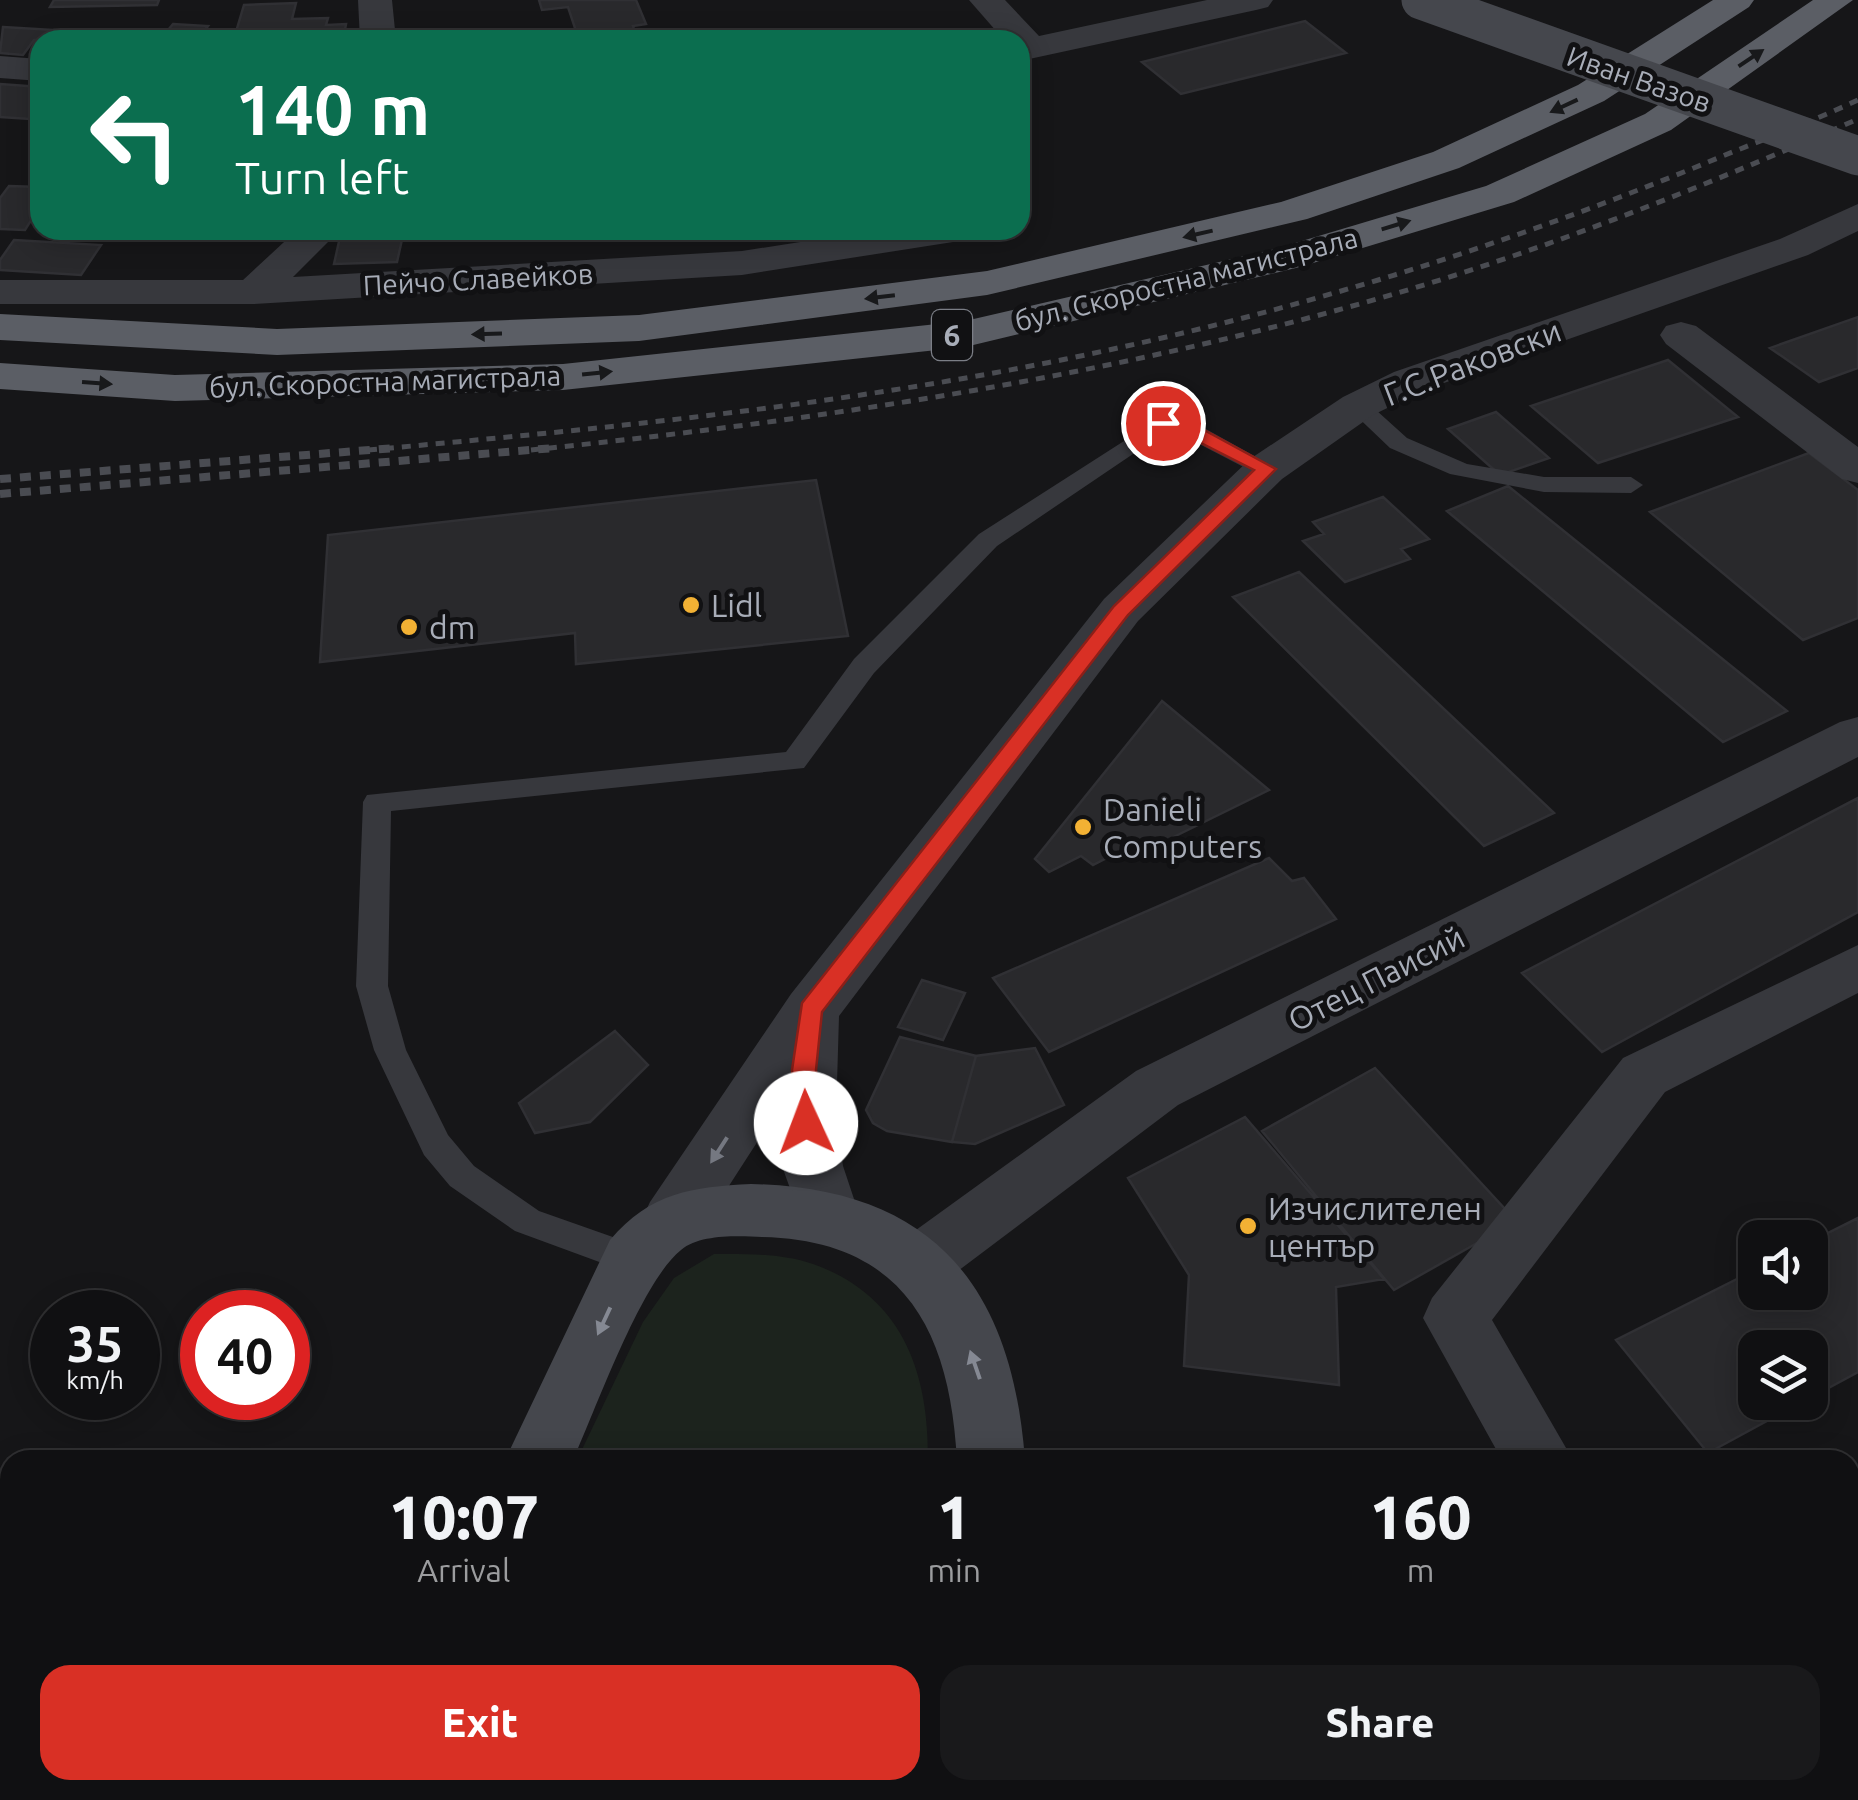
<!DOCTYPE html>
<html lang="en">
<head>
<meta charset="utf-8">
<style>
	:root { --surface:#101012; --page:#19191b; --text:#f1f3f6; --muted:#9c9d9f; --line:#303032; --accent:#d93025 }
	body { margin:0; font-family:Ubuntu,sans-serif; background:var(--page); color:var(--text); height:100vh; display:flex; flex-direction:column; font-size:38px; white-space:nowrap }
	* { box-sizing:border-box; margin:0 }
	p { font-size:32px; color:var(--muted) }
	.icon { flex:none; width:55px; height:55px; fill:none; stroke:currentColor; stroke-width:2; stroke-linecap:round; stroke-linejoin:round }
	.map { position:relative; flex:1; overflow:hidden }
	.drawer { position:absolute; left:0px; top:1450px; width:1860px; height:350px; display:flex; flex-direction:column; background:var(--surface); border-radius:30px 30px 0 0; box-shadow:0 5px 25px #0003,0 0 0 2px var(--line) }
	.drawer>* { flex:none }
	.guide { position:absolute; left:30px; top:30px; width:1000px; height:210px; border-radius:30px; box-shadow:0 5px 25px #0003,0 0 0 2px var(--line); background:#0b6e4f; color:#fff; overflow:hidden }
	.tools { position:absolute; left:1738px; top:1220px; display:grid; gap:20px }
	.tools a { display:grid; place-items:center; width:90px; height:90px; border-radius:20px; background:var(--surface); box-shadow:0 5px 25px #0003,0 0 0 2px var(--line); font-size:50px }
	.speed { position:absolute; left:30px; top:1290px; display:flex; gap:20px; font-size:50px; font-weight:700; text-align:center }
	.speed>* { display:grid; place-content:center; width:130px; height:130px; border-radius:50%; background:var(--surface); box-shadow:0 5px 25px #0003,0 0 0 2px var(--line); line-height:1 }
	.speed small { font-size:25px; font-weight:400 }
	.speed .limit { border:15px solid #d22; background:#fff; color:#111 }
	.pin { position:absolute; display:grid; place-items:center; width:85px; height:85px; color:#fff; margin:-42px; border:5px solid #fff; border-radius:50%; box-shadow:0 2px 10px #0007 }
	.me { position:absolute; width:110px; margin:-55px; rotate:358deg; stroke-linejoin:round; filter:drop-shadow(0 0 8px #0008) }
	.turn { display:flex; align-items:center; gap:35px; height:210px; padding:0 40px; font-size:45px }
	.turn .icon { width:130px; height:130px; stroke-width:2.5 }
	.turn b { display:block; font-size:70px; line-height:85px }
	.eta { display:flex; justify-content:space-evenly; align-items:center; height:170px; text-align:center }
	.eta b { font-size:60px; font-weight:800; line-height:70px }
	.action { display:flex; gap:20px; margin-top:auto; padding:20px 40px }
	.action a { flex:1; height:115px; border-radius:30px; background:var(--accent); color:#fff; font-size:40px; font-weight:800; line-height:115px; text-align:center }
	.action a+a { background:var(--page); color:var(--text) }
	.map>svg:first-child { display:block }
	.green { fill:#1c231d }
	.building { fill:#29292c; stroke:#303034; stroke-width:2.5 }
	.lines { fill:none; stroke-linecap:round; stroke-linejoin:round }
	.service { fill:#37383d; fill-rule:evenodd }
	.minor { fill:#37383d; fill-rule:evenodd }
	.tertiary { fill:#37383d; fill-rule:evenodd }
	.secondary { fill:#45474d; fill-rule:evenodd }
	.trunk { fill:#5b5e65; fill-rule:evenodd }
	.rail-far1 { stroke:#4a4c52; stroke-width:5; stroke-dasharray:9 8; stroke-linecap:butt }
	.rail { stroke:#4a4c52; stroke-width:8; stroke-dasharray:11 9; stroke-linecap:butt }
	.secondary-bridge { stroke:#45474d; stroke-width:39 }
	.oneway { fill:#18191b }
	.oneway2 { fill:#757881 }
	.oneway3 { fill:#858993 }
	.route { fill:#d93025; stroke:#8d1f18; stroke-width:2.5 }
	.poi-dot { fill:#f2b134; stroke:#111113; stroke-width:4 }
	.labels { text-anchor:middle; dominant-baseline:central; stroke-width:10; stroke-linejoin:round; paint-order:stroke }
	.far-street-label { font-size:28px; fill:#a8adb8; stroke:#111113 }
	.shield { fill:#111113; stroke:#7b7e86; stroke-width:2.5 }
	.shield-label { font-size:30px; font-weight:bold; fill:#a8adb8 }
	.street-label { font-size:32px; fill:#a8adb8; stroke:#111113 }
	.poi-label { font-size:32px; fill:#a8adb8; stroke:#111113; text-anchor:start }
</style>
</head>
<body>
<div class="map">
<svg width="1858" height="1800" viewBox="0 0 1858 1800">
	<rect width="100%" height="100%" fill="#161618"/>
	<path class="green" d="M714 1254C747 1254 781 1253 813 1264 903 1296 929 1373 928 1460H577L643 1322 674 1278Z"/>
	<path class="building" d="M54 0H159L157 5 50 7Z
		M539 0H636L646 24 633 26 638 40H579L568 7 542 10Z
		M296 3 292 19 328 18 326 25 346 24 343 40H254L256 31 236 32 244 5Z
		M1305 21 1346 53 1181 94 1142 62Z
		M173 24 208 26 197 40H160Z
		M3 27 55 30 47 40H34L23 55 0 53Z
		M0 84 40 87V105L30 119 0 117Z
		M9 186 40 187V206L25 230 0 229V198Z
		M403 235 397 262 334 264 340 237Z
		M14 240 101 245 81 275 0 270V260Z
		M1858 317V368L1819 382 1770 348Z
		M1668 360 1738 417 1598 463 1531 406Z
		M1496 412 1549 458 1500 475 1448 429Z
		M1809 453 1858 490V618L1803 640 1650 512Z
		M816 480 848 636 576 664 575 633 320 662 328 535Z
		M1508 486 1787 711 1723 742 1447 511Z
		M1383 497 1429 539 1401 549 1410 559 1345 582 1303 541 1324 534 1313 522Z
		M1299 572 1554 813 1484 846 1233 597Z
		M1162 701 1269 790 1147 850 1130 846 1093 865 1081 856 1049 872 1035 859Z
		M1858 798V912L1602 1052 1522 973Z
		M1269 858 1292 881 1304 878 1336 919 1049 1052 993 978Z
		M922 980 965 993 943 1040 898 1027Z
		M615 1031 648 1065 590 1122 535 1133 519 1103Z
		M900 1037 976 1056 952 1142 887 1131 873 1123 866 1110Z
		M1035 1048 1064 1105 975 1144 952 1142 976 1056Z
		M1375 1068 1516 1221 1394 1290 1262 1131Z
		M1245 1117 1384 1279 1336 1287 1339 1385 1184 1366 1189 1275 1128 1178Z
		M1858 1218V1372L1810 1398V1348H1755V1402H1802L1708 1453 1616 1340 1755 1270V1292H1810V1242Z
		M10 1493V1790H95L96 1800H0V1496Z
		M1858 1724V1770L1850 1759V1732Z
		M1037 1790H1214L1219 1800H1013Z"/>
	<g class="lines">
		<path class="service" d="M1358 399 1366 401 1407 438 1467 464 1544 477H1631L1643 485 1631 493 1544 492 1450 474 1390 448 1346 406Z
			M1163 416 1195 423 1278 469 1266 477 1257 474 1180 434 1167 431 997 546 874 673 804 768 391 811 388 986 406 1050 448 1135 474 1166 539 1211 644 1248 649 1259 644 1270 632 1274 515 1231 450 1186 424 1155 374 1050 356 986 363 802 367 795 786 752 854 659 979 534Z"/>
		<path class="minor" d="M358 0H392L396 40H360Z
			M969 0H1005L1039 36 1207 0H1273L1268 7 1256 10 1020 61V40H1004Z
			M0 56 40 59V81L0 78Z
			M297 230H340L293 277 742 251 877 230H973L967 238 953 242 742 275 254 304H0V280H243Z
			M1681 322 1696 326 1858 447V483L1842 479 1666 344 1660 335 1666 326Z
			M1858 717V757L1178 1105 942 1283 920 1291 898 1283 888 1263 898 1243 1136 1071 1840 722Z
			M1858 945V993L1665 1092 1492 1320 1573 1460H1502L1423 1318 1432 1298 1623 1058Z"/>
		<path class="tertiary" d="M1858 204V231L1808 255 1424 390 1373 415 1282 479 1138 621 839 1016 836 1117 843 1166 860 1217 851 1236 829 1244 807 1236 782 1166 776 1113 694 1240 672 1248 650 1240 641 1221 650 1202 791 994 1104 599 1250 459 1343 397 1394 372 1780 239Z"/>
		<path class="secondary" d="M751 1184C932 1188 1012 1285 1025 1460H957C950 1331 904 1240 762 1237 738 1236 700 1234 681 1250 641 1282 596 1409 573 1460H505L610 1240C651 1192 692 1187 751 1184Z
			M1850 1542H1858V1610H1850Z
			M475 1790H551L552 1800H476Z
			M695 1790H771L767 1800H691Z"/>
		<path class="trunk" d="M1713 0H1754L1749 7 1604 101 1459 168 1307 219 987 295 639 341 277 355 0 340V314L277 329 639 315 987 271 1281 202 1433 152 1578 85Z
			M1813 0H1853L1671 130 1514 202 1300 267 965 347 563 390 175 401 0 389V363L175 375 563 364 965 321 1275 249 1486 186 1645 114Z"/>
		<path class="rail-far1" d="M368 450C601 429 836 406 1066 359 1286 314 1493 250 1701 165 1753 143 1807 124 1858 100
			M531 450C811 421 1091 380 1363 303 1533 255 1696 190 1858 119"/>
		<path class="rail" d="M0 479 395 448
			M0 494 554 448"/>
		<path class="secondary-bridge" d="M1421 0 1858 156"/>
	</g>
	<defs><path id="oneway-solid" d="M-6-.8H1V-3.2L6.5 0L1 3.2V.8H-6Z" transform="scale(2.5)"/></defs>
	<g class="oneway">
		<use href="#oneway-solid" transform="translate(1751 58) rotate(-34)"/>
		<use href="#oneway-solid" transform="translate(1564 106) rotate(155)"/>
		<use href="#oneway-solid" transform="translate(1396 225) rotate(-17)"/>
		<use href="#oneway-solid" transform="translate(1198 234) rotate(167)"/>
		<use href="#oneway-solid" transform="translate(880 297) rotate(173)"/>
		<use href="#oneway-solid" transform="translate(487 334) rotate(178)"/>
		<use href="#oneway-solid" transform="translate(597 373) rotate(-6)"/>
		<use href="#oneway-solid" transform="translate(97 383) rotate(4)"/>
	</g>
	<use class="oneway2" href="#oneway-solid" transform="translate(719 1150) rotate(123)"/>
	<g class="oneway3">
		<use href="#oneway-solid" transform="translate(604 1321) rotate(115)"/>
		<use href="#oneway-solid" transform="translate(975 1365) rotate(-109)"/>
	</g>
	<path class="route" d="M1163 418 1193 424 1276 469 1128 615 822 1012 816 1070 819 1123 815 1130 806 1133 797 1130 792 1070 802 1003 1114 606 1254 470 1181 433 1156 427V419Z"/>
	<g class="poi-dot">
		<circle cx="691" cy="605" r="10"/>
		<circle cx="409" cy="627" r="10"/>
		<circle cx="1083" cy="827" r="10"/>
		<circle cx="1248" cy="1226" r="10"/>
	</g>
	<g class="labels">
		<g class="far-street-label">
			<text transform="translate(1639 79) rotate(19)">Иван Вазов</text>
			<text transform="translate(478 279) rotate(-3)">Пейчо Славейков</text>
			<text transform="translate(1186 279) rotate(-14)">бул. Скоростна магистрала</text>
			<text transform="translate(385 381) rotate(-2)">бул. Скоростна магистрала</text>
		</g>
		<rect class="shield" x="932" y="310" width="40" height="50" rx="8"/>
		<g class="shield-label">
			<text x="952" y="335">6</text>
		</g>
		<g class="street-label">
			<text transform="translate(1472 362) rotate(-21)">Г.С.Раковски</text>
			<text transform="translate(1376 978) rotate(-27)">Отец Паисий</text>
		</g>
		<g class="poi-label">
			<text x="711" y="605">Lidl</text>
			<text x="429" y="627">dm</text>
			<text x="1103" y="809">Danieli<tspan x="1103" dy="37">Computers</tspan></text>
			<text x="1268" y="1208">Изчислителен<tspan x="1268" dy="37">център</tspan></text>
		</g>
	</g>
</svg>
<div class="tools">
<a><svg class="icon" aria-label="sound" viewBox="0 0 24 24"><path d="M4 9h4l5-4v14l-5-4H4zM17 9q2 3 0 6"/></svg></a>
<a><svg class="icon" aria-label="layers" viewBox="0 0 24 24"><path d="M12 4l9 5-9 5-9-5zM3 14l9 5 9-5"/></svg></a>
</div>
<div class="speed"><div>35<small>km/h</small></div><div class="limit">40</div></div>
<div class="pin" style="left:1163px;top:423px;background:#d93025"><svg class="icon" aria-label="arrive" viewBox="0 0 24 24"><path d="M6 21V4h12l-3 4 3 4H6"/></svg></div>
<svg class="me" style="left:806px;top:1123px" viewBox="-20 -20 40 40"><circle r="19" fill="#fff"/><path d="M0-13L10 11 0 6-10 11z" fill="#d93025"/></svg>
<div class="guide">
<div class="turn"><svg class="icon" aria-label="left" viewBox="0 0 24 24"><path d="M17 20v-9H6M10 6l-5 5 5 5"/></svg><div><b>140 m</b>Turn left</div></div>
</div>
<section class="drawer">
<div class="eta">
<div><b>10:07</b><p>Arrival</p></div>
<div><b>1</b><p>min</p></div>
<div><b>160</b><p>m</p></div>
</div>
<div class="action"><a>Exit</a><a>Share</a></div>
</section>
</div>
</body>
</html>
